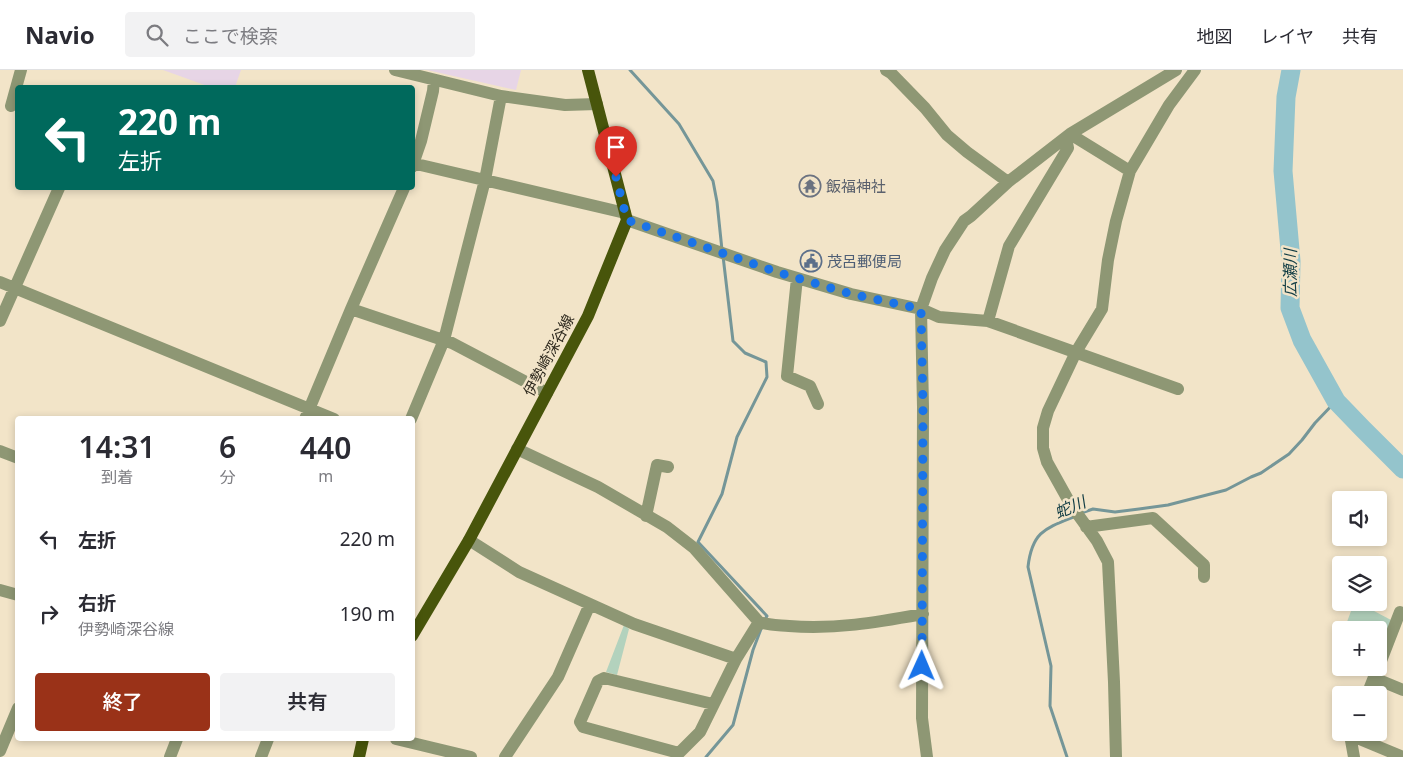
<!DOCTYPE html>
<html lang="ja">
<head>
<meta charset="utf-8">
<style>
	:root { --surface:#fff; --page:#f2f2f3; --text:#2b2b33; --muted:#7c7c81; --line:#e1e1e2; --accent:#9a3218 }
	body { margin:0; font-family:"Noto Sans","Noto Sans JP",sans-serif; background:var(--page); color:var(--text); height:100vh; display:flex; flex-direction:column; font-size:19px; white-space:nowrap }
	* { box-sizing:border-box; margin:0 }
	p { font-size:16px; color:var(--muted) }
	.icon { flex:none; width:28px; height:28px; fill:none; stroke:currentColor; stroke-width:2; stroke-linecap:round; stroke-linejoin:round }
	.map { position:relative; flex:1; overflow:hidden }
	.sheet { position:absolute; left:15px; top:346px; width:400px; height:325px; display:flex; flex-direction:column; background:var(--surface); border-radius:5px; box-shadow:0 2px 8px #0003 }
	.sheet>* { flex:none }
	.top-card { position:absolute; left:15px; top:15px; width:400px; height:105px; border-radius:5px; box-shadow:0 2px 8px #0003; background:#00695c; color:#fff; overflow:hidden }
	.controls { position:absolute; left:1332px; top:421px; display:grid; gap:10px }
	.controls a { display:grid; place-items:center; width:55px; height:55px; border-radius:5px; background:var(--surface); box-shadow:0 2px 8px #0003; font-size:25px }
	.pin { position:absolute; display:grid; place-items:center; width:42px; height:42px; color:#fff; margin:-51px -21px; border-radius:50% 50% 50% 0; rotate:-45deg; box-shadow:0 0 5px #0007 }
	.pin .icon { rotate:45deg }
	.me { position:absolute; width:55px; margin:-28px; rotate:1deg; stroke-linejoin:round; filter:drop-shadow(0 0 4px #0008) }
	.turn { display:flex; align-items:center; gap:18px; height:105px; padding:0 20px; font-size:22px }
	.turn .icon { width:65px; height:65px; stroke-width:2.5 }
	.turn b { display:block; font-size:35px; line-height:42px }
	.eta { display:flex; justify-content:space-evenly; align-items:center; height:85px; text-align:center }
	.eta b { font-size:30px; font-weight:600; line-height:35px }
	.action { display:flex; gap:10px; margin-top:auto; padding:10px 20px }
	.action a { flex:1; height:58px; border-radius:5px; background:var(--accent); color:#fff; font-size:20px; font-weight:600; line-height:58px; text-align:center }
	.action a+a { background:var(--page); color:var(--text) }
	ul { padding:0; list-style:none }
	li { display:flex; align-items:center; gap:15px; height:75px; padding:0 20px }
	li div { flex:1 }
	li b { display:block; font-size:19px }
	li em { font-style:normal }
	header { display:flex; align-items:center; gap:30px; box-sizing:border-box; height:70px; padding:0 25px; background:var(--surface); border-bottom:1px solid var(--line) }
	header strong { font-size:24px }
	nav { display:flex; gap:28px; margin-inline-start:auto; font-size:18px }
	.search { width:350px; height:45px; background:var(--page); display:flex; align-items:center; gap:12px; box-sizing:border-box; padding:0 18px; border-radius:5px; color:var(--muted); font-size:19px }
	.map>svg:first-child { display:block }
	.education { fill:#e7d5e6 }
	.green { fill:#b3d2bd }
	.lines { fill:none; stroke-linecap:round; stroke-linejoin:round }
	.stream { stroke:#759698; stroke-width:3 }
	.river { stroke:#94c4cc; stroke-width:19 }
	.minor { stroke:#8e9774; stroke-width:12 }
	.major { stroke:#48550b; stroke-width:12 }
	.route { stroke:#1a73e8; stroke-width:9; stroke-dasharray:0 16.2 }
	.labels { text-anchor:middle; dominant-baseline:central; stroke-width:5; stroke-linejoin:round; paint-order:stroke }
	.worship-label { font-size:15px; fill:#5b616d; stroke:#f2e4c8; text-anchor:start }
	.service-label { font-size:15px; fill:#4e5e75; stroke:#f2e4c8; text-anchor:start }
	.street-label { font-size:15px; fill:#2e291e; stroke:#f2e4c8 }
	.water-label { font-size:16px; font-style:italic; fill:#0f3b43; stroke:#f2e4c8 }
</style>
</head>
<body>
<header>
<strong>Navio</strong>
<div class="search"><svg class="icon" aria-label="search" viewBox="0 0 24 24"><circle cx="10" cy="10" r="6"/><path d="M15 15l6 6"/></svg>ここで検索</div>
<nav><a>地図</a><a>レイヤ</a><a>共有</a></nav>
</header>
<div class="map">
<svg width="1403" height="687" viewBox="0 0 1403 687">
	<rect width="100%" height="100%" fill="#f2e4c8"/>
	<path class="education" d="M163 0H241L235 17 213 18Z
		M427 0H521L516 20Z"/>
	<path class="green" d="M1354 533H1359L1391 550 1379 580V560H1344Z
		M624 555 629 559 617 605 606 602Z"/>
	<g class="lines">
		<path class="stream" d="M630 0 679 54 713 111 717 132 722 180
			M723 186 733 271 745 283 766 292 767 307 737 367 722 424 698 472 767 546 764 551
			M1081 443 1093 439 1115 442 1139 439 1168 435 1226 420 1251 407 1261 403 1289 384 1302 370 1315 353 1336 331
			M706 687 733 655 753 580 761 559
			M1067 687 1050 636 1051 596 1028 497C1032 461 1046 458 1076 446"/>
		<path class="river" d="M1291 0 1286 27 1283 101 1291 191 1290 238 1302 270 1336 331 1362 358 1403 399"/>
		<path class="minor" d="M395 0 501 26 565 35 597 34
			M886 0 891 3 925 38 947 65 967 82 1008 112
			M11 36 21 0
			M1070 64 1130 101
			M412 93 625 143
			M412 97 421 71 433 21 434 10
			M627 150 777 202 851 224 921 239 939 247 988 251 1178 319
			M797 208 787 306 810 316 818 334
			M0 212 334 349
			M351 239 452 273 547 323
			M0 251 59 118
			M988 251 1009 176 1068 78 1066 68
			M305 349 351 239 404 118
			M411 349 444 270 485 110 501 26
			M517 379 598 417 667 457 694 478 759 552C768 555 778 555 789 556 834 560 878 552 923 544
			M0 381 18 388
			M646 446 657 395 668 397
			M1086 457 1153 448 1204 495V507
			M469 470 519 502 634 554 736 589
			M0 520 18 525
			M1379 596 1400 542 1403 544
			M1374 608 1403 620
			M1367 625 1376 602
			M1351 662 1350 665 1354 687
			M1350 665 1403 687
			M396 669 471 687
			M0 681 18 638
			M679 683 583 657 580 652 598 611 604 608 713 634
			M170 687 177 669
			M261 687 268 669
			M505 687 558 607 590 534
			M675 687 700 662 736 589 759 552
			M927 687 922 648 923 337 921 239 932 208 945 180 964 151 971 146 1008 112 1070 64 1176 0
			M1116 687 1114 612 1108 492 1097 471 1071 435 1047 392 1043 378V358L1048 341 1076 282 1102 239 1108 190 1116 151 1130 101 1169 35 1195 0"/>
		<path class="major" d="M412 566 469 470 588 246 627 150 588 0
			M359 687 363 669"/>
	</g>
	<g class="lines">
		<path class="route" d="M616 107 627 150 777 202 851 224 921 239 923 337 922 596"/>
	</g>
	<defs>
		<g id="temple-ring" transform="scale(1.125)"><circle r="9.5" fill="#f2e4c8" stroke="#6b7280" stroke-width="1.5"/><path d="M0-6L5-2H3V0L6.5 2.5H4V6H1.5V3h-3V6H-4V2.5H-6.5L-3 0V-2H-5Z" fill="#6b7280"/></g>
		<g id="civic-ring" transform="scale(1.125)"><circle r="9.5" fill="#f2e4c8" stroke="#5c6f8a" stroke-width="1.5"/><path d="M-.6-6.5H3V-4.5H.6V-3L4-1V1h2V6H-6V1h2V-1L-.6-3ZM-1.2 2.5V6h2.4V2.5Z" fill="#5c6f8a"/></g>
	</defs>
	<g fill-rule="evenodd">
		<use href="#temple-ring" x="810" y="116"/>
		<use href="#civic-ring" x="811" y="191"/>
	</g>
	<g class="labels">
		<g class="worship-label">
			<text x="826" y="116">飯福神社</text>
		</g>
		<g class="service-label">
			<text x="827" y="191">茂呂郵便局</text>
		</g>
		<g class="street-label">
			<text transform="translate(548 285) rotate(-62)">伊勢崎深谷線</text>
		</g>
		<g class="water-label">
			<text transform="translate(1290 203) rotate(-90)">広瀬川</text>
			<text transform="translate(1070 437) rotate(-23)">蛇川</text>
		</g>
	</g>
</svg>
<div class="controls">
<a><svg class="icon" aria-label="sound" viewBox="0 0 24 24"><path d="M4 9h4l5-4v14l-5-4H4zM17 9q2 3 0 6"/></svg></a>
<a><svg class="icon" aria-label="layers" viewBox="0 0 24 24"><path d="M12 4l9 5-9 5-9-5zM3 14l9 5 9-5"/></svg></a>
<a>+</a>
<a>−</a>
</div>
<div class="pin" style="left:616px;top:107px;background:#d93025"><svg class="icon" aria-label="arrive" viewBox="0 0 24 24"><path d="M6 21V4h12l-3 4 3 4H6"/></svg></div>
<svg class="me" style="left:922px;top:596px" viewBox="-20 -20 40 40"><path d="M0-17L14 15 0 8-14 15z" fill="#1a73e8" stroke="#fff" stroke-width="4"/></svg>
<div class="top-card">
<div class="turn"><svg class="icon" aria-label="left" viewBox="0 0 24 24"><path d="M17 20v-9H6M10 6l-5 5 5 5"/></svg><div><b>220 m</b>左折</div></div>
</div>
<section class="sheet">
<div class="eta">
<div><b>14:31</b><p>到着</p></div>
<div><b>6</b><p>分</p></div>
<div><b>440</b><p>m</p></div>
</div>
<ul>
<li><svg class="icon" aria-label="left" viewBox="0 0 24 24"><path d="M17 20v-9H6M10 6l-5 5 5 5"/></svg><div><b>左折</b></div><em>220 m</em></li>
<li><svg class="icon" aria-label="right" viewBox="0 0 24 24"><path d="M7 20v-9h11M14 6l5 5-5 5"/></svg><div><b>右折</b><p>伊勢崎深谷線</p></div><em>190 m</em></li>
</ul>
<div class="action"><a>終了</a><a>共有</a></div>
</section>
</div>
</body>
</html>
